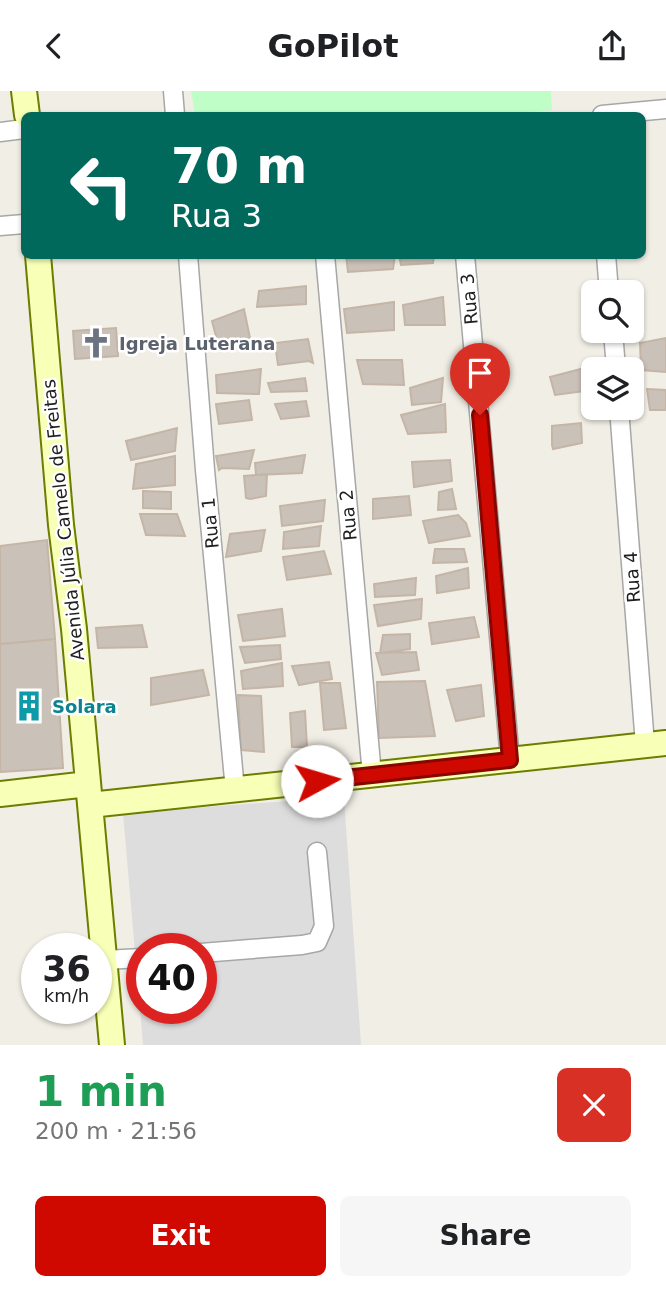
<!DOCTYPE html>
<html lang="en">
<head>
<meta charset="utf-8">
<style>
	:root { --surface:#fff; --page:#f6f6f6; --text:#202124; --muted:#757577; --accent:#d00900 }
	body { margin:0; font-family:"DejaVu Sans",sans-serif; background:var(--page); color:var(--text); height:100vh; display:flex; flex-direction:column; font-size:26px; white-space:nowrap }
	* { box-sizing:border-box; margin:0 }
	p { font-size:23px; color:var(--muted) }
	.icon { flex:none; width:38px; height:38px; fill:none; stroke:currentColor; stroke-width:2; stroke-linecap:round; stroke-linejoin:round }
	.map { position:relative; height:954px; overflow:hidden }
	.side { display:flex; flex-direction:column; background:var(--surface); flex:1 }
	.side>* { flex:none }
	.banner { position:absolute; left:21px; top:21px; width:625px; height:147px; border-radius:10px; box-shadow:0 2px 5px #0004; background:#00695c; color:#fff; overflow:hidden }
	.fabs { position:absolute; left:581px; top:189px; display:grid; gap:14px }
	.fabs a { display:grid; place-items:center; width:63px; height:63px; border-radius:10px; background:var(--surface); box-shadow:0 2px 5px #0004; font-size:35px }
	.speed { position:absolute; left:21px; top:842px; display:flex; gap:14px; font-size:35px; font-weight:700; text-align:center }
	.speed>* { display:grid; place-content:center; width:91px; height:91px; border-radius:50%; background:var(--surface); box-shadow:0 2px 5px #0004; line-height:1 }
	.speed small { font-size:18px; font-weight:400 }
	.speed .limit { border:10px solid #d22; background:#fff; color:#111 }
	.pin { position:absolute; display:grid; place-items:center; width:60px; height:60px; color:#fff; margin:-72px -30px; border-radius:50% 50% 50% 0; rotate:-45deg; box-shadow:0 0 7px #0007 }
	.pin .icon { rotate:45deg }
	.me { position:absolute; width:77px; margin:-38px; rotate:84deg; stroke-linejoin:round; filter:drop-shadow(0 0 5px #0008) }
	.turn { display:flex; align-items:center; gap:24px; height:147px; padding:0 35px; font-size:32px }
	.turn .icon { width:91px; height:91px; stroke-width:2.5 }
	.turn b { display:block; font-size:49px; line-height:60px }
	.round { display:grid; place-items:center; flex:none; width:74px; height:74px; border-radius:10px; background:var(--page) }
	.summary { display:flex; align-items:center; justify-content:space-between; height:119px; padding:0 35px }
	h1 { font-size:42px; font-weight:800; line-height:52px; color:#1e9e55 }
	.cta { display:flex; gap:14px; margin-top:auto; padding:14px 35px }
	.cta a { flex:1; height:80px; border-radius:10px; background:var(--accent); color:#fff; font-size:28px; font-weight:800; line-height:80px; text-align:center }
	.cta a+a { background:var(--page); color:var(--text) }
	header { display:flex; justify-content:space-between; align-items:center; height:91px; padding:0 35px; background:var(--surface); font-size:32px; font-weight:800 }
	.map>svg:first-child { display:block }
	.residential { fill:#dedddd; fill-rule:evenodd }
	.park { fill:#bfffc7 }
	.building { fill:#cac1b8; stroke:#c5b5a6; stroke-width:2 }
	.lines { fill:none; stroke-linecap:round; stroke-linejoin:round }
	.street-casing { stroke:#a7a7a7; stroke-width:21 }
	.secondary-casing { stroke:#6b7e00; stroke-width:28 }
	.street { stroke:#fff; stroke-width:18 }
	.secondary { stroke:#f8ffb6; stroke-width:24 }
	.route-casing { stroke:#870600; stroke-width:18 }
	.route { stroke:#d00900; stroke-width:12 }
	.labels { text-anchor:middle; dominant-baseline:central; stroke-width:5; stroke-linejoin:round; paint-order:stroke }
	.street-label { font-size:18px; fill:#202020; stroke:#fff }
	.worship-label { font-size:18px; font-weight:bold; fill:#5b616d; stroke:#fff; text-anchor:start }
	.culture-label { font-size:18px; font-weight:bold; fill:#0d838f; stroke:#fff; text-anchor:start }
</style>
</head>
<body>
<header><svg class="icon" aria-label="back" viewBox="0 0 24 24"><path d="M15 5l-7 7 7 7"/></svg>GoPilot<svg class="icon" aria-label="share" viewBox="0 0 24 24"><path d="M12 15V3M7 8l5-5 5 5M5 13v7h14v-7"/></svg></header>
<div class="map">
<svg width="666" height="954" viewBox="0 0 666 954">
	<rect width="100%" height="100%" fill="#f1eee5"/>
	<path class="residential" d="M344 706 361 954H143L123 722ZM142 858H201V917H142Z"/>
	<path class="park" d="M191 0H551L552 19 490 24H195Z"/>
	<path class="building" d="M346 164H395L393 178 348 181Z
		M399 164H434L433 172 401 174Z
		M306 195V213L257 216 259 200Z
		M443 206 445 234H405L403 214Z
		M394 211V239L347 242 344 218Z
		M244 218 250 247 217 249 212 230Z
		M116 237 118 265 75 268 73 240Z
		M666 247V281L641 279 640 252Z
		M308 248 313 272 309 270 278 274 275 252Z
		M357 269H402L404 294 363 293Z
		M592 275 593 299 555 304 550 286Z
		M261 278 259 303 217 302 216 284Z
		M305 287 307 300 271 301 268 292Z
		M443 287 441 311 412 314 410 297Z
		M647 298 666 299V319H650Z
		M249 309 252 329 219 333 216 313Z
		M306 310 309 325 281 328 275 313Z
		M445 313 446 341 408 343 401 324Z
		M581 332 582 352 553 358 552 354V335Z
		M177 337 175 360 131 369 126 350Z
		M254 359 249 378 222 377 219 379 216 365Z
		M305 364 302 382 256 384 255 372Z
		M175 365V394L133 398 136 373Z
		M450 369 452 390 414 396 412 371Z
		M267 383 266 405 250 408 246 407 244 385Z
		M452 398 456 418 438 419 439 401Z
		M143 400 171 401V418L143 417Z
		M409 405 411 424 373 428V408Z
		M325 409 323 430 282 435 280 415Z
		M140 423H177L185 445 146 444Z
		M458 424 466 432 470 445 429 452 423 430Z
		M321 435 319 455 283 458 284 441Z
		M265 439 261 460 226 466 230 443Z
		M47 449 55 548 0 553V455Z
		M435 458H464L467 471 433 472Z
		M324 460 331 483 287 489 283 466Z
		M468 477 469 497 437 502 436 485Z
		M416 487 415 504 375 506 374 493Z
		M422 508 421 528 378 535 374 514Z
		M282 518 285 545 243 550 238 524Z
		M474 526 479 546 432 553 429 532Z
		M142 534 147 556 98 557 96 537Z
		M410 543V558L380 562 383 544Z
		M55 548 63 677 0 681V553Z
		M280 554 281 568 245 572 240 556Z
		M416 561 419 579 382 584 376 562Z
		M329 571 332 588 299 594 292 575Z
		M282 572 283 595 243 598 241 580Z
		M203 579 209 604 151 614V587Z
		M425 590 435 645 379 647 377 591Z
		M320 592H340L346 637 324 639Z
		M481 594 484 625 456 630 447 599Z
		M238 604 261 605 264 661 241 659Z
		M305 620 307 656H292L290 622Z"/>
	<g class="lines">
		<g class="street-casing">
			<path id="street" d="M173 0 175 24
				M602 24 666 18
				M0 41 24 38
				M0 135 24 133
				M188 164 205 379 235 699
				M325 164 372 684
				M465 164 510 669
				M606 164 609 201
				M613 240 616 278
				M619 317 645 654
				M201 862 302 854 317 851 324 835 317 761
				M104 869 142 867"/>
		</g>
		<g class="secondary-casing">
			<path id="secondary" d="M24 0 27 24
				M38 164 61 434 74 538 112 954
				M0 703 88 693
				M90 714 666 652"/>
		</g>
		<use href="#street" class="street"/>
		<use href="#secondary" class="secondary"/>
	</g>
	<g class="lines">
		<g class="route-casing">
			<path id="route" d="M317 690 510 669 480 324"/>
		</g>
		<use href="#route" class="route"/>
	</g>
	<defs>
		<g id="church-bare" transform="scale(2.415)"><path d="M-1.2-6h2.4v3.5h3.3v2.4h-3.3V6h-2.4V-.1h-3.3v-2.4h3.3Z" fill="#6b7280" stroke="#fff" stroke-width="2.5" paint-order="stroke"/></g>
		<g id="building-bare" transform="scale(2.415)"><path d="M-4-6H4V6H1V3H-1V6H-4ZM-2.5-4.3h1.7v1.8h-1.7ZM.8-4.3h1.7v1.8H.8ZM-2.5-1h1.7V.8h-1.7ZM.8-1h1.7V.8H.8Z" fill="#0f9aa8" stroke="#fff" stroke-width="2.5" paint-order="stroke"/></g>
	</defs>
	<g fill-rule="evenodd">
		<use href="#church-bare" x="96" y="252"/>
		<use href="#building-bare" x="29" y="615"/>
	</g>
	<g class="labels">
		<g class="street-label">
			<text transform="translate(469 208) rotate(-95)">Rua 3</text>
			<text transform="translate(348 424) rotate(-95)">Rua 2</text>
			<text transform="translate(63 429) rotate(-96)">Avenida Júlia Camelo de Freitas</text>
			<text transform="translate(210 432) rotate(-95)">Rua 1</text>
			<text transform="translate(632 486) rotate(-94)">Rua 4</text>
		</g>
		<g class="worship-label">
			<text x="119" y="252">Igreja Luterana</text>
		</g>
		<g class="culture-label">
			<text x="52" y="615">Solara</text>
		</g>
	</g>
</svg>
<div class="fabs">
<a><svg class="icon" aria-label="search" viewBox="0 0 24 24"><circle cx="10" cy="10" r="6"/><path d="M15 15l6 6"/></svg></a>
<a><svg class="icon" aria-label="layers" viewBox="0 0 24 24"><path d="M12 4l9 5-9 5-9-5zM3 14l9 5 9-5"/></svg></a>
</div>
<div class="speed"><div>36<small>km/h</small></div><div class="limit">40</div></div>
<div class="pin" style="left:480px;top:324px;background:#d93025"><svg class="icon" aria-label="arrive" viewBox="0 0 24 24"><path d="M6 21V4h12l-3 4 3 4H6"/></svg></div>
<svg class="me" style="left:317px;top:690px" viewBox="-20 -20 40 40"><circle r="19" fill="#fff"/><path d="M0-13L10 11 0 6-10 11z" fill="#d00900"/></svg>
<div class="banner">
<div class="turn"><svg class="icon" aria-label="left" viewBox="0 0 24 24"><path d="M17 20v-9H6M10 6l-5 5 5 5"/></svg><div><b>70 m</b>Rua 3</div></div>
</div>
</div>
<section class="side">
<div class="summary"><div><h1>1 min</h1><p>200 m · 21:56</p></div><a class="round" style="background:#d93025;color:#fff"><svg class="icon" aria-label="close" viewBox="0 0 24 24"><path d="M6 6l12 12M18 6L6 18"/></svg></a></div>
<div class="cta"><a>Exit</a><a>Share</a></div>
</section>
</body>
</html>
